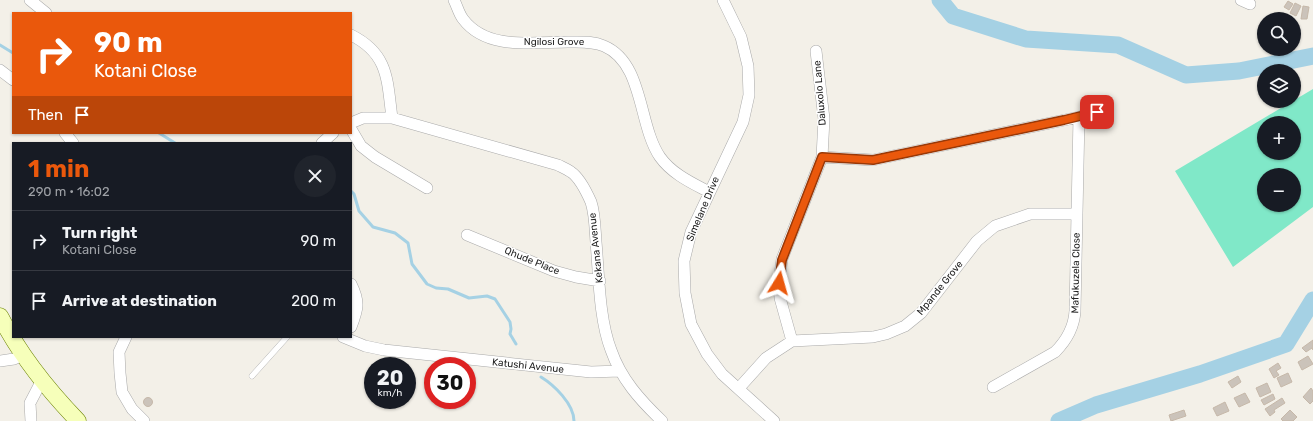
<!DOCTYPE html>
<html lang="en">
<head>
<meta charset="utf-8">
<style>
	:root { --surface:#171b24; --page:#20242c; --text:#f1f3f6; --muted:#9ea1a6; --line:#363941; --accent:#ea580c }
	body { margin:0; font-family:Rubik,sans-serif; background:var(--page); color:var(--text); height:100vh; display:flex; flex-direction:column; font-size:15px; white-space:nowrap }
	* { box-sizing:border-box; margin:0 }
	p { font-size:13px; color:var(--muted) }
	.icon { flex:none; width:22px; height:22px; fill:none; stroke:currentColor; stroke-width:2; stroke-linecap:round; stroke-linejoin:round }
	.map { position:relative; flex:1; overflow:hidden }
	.side { position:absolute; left:12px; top:142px; width:340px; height:196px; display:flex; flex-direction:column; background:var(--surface); border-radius:0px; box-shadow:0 1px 3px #0004 }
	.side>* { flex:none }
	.top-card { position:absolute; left:12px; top:12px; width:340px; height:122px; border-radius:0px; box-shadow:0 1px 3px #0004; background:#ea580c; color:#fff; overflow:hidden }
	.buttons { position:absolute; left:1257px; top:12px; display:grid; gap:8px }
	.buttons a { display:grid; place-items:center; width:44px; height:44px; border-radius:50%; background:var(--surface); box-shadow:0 1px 3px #0004; font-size:20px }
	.speed { position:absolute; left:364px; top:357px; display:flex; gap:8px; font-size:20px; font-weight:700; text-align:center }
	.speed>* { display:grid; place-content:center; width:52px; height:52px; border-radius:50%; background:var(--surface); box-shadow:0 1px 3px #0004; line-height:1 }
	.speed small { font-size:10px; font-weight:400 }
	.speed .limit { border:6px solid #d22; background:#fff; color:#111 }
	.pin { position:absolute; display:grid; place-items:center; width:34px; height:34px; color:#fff; margin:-17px; border-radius:8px; box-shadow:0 2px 6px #0006 }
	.me { position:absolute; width:44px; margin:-22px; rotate:8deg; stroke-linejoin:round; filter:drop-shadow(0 0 3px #0008) }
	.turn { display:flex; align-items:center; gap:14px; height:84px; padding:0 16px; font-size:18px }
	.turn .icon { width:52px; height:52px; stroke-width:2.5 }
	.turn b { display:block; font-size:28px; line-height:34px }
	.then { display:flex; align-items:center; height:38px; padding:0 16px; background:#0003; gap:8px; font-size:15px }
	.round { display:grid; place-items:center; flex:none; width:42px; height:42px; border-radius:21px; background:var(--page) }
	.summary { display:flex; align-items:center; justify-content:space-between; height:68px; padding:0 16px }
	h1 { font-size:24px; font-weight:700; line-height:30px; color:var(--accent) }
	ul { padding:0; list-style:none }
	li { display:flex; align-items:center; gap:12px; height:60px; padding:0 16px; border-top:1px solid var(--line) }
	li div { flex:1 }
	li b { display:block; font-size:15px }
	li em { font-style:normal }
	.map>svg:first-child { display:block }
	.pitch { fill:#80e8c8; fill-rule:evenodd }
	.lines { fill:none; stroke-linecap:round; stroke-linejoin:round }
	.stream { stroke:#a5d1e4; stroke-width:3 }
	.river { stroke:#a5d1e4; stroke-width:17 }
	.building { fill:#cbc3ba; stroke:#c6b8a9 }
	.lane-casing { stroke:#a9a9a9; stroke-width:6 }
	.street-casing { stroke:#a9a9a9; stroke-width:12 }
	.secondary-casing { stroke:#6a8200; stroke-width:17 }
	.lane { stroke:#fff; stroke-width:5.5 }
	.street { stroke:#fff; stroke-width:11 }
	.secondary { stroke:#f6ffba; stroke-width:16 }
	.route-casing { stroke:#983908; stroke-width:10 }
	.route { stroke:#ea580c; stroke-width:7 }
	.labels { text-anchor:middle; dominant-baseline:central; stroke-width:3; stroke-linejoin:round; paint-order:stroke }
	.street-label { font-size:10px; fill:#222; stroke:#fff }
</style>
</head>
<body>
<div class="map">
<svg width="1313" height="421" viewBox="0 0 1313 421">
	<rect width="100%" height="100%" fill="#f3f0e8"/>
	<path class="pitch" d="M1313 89V207L1233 267 1175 171ZM1264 123H1294V153H1264ZM1264 175H1294V205H1264Z"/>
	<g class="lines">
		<path class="stream" d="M0 45 13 53
			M159 133 175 143
			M351 191 354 194 359 211 373 227 395 233 408 243 412 264 427 284 436 288 448 289 469 298 487 296 495 299 510 322 511 329 510 334 516 344
			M541 377C554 385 574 404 574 421"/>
		<path class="river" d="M940 0 953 16 1026 39 1118 45 1186 75 1239 71 1313 56
			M1059 421 1096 405 1200 374 1286 344 1313 300"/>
	</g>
	<path class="building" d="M1288 1 1293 4 1289 10 1284 7Z
		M1295 3 1301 6 1296 16 1290 13Z
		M1303 6 1309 7 1307 19H1301Z
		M1313 340V350L1312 348 1306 352 1302 348Z
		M1308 356 1313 364 1302 370 1298 362Z
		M1278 363 1281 368 1276 371 1279 375 1274 378 1269 369Z
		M1288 373 1292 382 1281 387 1277 378Z
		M1238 376 1241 382 1232 388 1228 382Z
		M1267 383 1271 392 1260 397 1256 388Z
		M1311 388 1313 391V401L1310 404 1303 397Z
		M1245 393 1250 402 1239 407 1234 398Z
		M1273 394 1275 399 1264 405 1261 400Z
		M143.5 402a4.5 4.5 0 1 1 9 0a4.5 4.5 0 1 1-9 0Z
		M1282 398 1285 403 1274 410 1275 412 1270 416 1265 409Z
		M1225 402 1229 411 1217 416 1213 408Z
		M1184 410 1186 416 1171 421 1169 415Z
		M1290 410 1297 417 1293 421H1283L1281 419Z"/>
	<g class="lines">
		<g class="lane-casing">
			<path id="lane" d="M252 376 287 337"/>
		</g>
		<g class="street-casing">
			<path id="street" d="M30 0 46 13
				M454 0C457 6 459 14 463 19 487 51 534 42 568 42 580 42 593 41 604 46 644 63 638 125 660 157 672 174 692 183 709 192
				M723 0 741 37 748 66 749 95 743 122 691 232 684 261 685 293 691 324 707 354 722 374 774 421
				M1241 0 1250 4
				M351 35C389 54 387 80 392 118
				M0 70 13 80
				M351 123 363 118H392L558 165C562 167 567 169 571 172 580 178 587 193 591 202 595 214 595 229 596 242 599 275 599 319 611 350 621 379 640 400 662 421
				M351 129 361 146 375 157 427 188
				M65 133 73 143
				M322 143 333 133
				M822 157 873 160 1079 117 1097 112
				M467 235 554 271 576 277 600 281
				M351 284C360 302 358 309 351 327
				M126 337 119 352 120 373 122 392 132 409 144 421
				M343 337 365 346 384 350 591 372 620 371
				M792 341 780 298 779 283 782 259 822 157 824 119 816 51
				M0 361 14 359 23 355
				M993 387 1055 352C1066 341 1074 328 1075 311L1079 117
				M739 388 766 358 792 341 873 337 886 334 905 326 921 313 977 241 995 226 1030 214H1077
				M31 421 30 403 42 380"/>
		</g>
		<g class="secondary-casing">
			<path id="secondary" d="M0 316C20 355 48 390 78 421"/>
		</g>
		<use href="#lane" class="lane"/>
		<use href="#street" class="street"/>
		<use href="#secondary" class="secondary"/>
	</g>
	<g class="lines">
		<g class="route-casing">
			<path id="route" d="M779 283 782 260 822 157 873 160 1064 120 1097 112"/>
		</g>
		<use href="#route" class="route"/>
	</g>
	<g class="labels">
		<g class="street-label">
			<text x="554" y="42">Ngilosi Grove</text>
			<text transform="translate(820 93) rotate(-95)">Daluxolo Lane</text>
			<text transform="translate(703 209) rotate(-67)">Simelane Drive</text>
			<text transform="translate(596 248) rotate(-96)">Kekana Avenue</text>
			<text transform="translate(532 261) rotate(22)">Qhude Place</text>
			<text transform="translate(1076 273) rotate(-89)">Mafukuzela Close</text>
			<text transform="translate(940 288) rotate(-51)">Mpande Grove</text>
			<text transform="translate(528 366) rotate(6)">Katushi Avenue</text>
		</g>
	</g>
</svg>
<div class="buttons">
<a><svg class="icon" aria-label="search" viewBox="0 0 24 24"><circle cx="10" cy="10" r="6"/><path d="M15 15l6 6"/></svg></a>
<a><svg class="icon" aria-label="layers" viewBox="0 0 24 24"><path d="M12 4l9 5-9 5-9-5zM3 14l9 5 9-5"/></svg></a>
<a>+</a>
<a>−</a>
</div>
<div class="speed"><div>20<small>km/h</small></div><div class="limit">30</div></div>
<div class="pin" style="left:1097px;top:112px;background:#d93025"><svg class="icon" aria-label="arrive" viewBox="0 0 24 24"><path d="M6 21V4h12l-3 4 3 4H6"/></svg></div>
<svg class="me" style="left:779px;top:283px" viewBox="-20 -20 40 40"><path d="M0-17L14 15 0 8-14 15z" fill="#ea580c" stroke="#fff" stroke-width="4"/></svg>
<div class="top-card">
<div class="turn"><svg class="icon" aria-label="right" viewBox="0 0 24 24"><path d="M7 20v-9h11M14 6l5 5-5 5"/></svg><div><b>90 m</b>Kotani Close</div></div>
<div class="then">Then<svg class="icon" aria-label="arrive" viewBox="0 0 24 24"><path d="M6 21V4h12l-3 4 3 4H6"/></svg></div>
</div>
<section class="side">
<div class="summary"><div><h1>1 min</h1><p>290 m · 16:02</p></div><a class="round"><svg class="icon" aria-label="close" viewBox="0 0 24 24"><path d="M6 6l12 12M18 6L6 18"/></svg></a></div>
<ul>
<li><svg class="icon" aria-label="right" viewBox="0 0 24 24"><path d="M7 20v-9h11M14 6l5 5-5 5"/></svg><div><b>Turn right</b><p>Kotani Close</p></div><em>90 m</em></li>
<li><svg class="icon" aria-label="arrive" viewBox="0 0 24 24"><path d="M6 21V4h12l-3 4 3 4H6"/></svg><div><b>Arrive at destination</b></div><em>200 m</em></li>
</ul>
</section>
</div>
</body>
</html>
